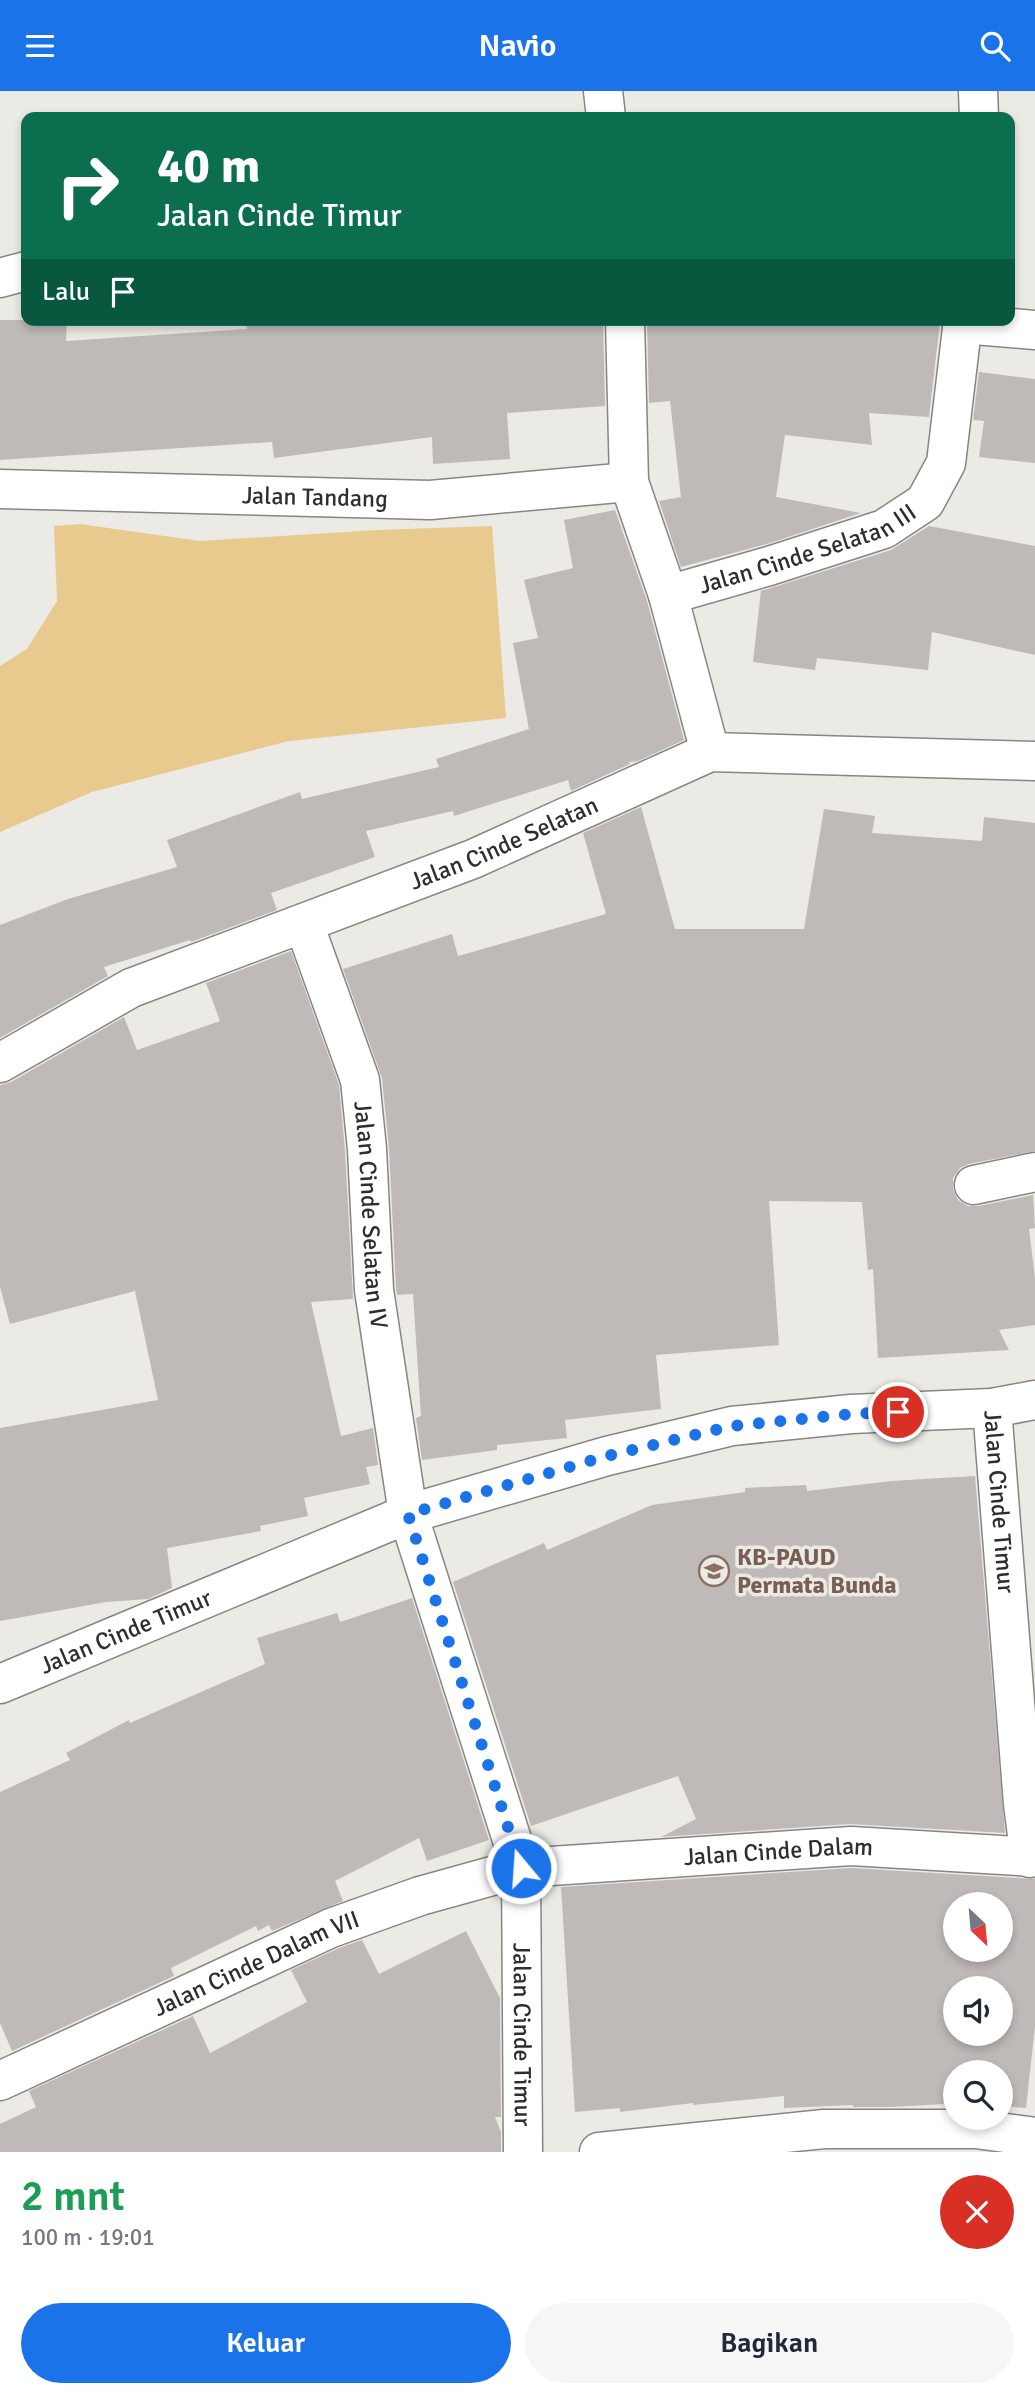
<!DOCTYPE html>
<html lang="id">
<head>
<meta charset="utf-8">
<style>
	:root { --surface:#fff; --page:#f6f6f7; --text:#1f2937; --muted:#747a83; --accent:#1a73e8 }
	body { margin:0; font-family:Signika,sans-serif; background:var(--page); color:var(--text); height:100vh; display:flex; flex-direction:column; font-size:26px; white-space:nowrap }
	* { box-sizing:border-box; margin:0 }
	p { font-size:23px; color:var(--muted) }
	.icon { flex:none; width:38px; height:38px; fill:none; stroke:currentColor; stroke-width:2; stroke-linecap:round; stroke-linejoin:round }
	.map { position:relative; height:2061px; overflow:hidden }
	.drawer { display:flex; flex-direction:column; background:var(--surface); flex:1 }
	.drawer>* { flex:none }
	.banner { position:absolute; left:21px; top:21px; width:994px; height:214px; border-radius:14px; box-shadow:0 4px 10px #0003; background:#0b6e4f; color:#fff; overflow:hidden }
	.needle { width:46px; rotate:154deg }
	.buttons { position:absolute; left:943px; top:1801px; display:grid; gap:14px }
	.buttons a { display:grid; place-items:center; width:70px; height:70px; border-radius:50%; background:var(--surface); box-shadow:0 4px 10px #0003; font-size:35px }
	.pin { position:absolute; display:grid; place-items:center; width:60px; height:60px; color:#fff; margin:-30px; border:4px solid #fff; border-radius:50%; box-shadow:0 2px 7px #0007 }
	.me { position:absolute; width:77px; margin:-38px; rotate:342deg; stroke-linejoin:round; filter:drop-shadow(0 0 5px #0008) }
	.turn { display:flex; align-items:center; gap:24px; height:147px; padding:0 21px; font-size:32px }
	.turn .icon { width:91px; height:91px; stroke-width:2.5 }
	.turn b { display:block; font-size:49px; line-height:60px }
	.then { display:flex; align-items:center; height:66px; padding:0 21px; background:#0003; gap:14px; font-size:26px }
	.round { display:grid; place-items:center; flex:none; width:74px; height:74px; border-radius:37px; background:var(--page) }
	.head { display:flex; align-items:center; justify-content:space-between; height:119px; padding:0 21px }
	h1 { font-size:42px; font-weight:600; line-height:52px; color:#1e9e55 }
	.button { display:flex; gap:14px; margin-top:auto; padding:14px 21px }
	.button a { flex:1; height:80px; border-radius:42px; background:var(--accent); color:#fff; font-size:28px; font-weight:600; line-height:80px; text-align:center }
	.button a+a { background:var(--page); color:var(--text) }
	header { display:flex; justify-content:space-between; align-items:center; height:91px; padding:0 21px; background:var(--accent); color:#fff; font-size:32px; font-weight:600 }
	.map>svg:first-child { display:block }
	.green { fill:#e9ca8e }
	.building { fill:#bfbab7; fill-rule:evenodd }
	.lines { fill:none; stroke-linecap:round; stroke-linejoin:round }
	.minor-casing { stroke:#888681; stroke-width:41 }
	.tertiary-casing { stroke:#888681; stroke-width:41 }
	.minor { stroke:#fff; stroke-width:38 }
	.tertiary { stroke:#fff; stroke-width:38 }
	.route { stroke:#1a73e8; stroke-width:12; stroke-dasharray:0 21.6 }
	.labels { text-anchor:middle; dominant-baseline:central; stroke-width:7; stroke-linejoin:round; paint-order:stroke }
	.street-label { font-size:24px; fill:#2f2e2c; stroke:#eceae5 }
	.education-label { font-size:24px; font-weight:bold; fill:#785e54; stroke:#eceae5; text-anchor:start }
</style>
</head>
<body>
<header><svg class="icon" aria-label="menu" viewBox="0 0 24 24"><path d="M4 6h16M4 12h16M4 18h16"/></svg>Navio<svg class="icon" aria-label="search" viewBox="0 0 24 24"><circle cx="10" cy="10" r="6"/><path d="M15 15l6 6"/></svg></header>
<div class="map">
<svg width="1035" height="2061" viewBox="0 0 1035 2061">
	<rect width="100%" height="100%" fill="#eceae5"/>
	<path class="green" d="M80 433 200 450 377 439 492 435 506 627 289 650 92 701 0 741V575L27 558 57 510 54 435Z"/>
	<path class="building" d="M0 229H67L66 250 247 238 245 229H603L605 315 507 322 510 368 433 373 432 346 274 367 272 351 0 369Z
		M647 229H909L940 231 929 326 869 322 872 354 785 344 776 406 861 422 767 453 681 476 659 410 681 406 670 310 649 312Z
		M979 281 1035 288V372L979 366 984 330 973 329Z
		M615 419 647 510 684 649 638 670 629 671 630 673 571 700 568 689 454 725 453 720 366 740 375 766 271 802 277 819 191 851 190 849 104 876 108 885 0 947V834L68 808 177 776 167 749 300 701 302 708 439 676 436 668 529 638 513 552 538 547 524 489 573 477 564 429Z
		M929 435 1035 455V564L932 541 928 579 817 567 815 579 753 571 761 500 891 459Z
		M641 716 675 838H804L824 718 875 725 872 742 982 750 984 726 1035 732V1060L969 1073 960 1077 953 1087V1098L958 1109 968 1115H979L1033 1104 1035 1137 1029 1138 1035 1187V1234L999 1239 1009 1259 878 1267 873 1178 868 1179 862 1111 769 1110 779 1254 656 1264 661 1318 565 1329 567 1347 497 1354V1359L422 1369 416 1327 421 1325 413 1203 397 1204 396 1197 389 1057 382 987 343 878 452 843 458 865 606 823 583 742Z
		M291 860 339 994 345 1060 353 1208 311 1211 341 1345 373 1337 378 1374 366 1376 370 1393 304 1407 308 1425 260 1435 261 1440 167 1457 172 1497 148 1508 106 1511 0 1530V1337L158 1309 135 1200 10 1233 0 1196V994L11 991 124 926 137 959 220 930 206 892Z
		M975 1385 1005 1742 850 1733 661 1746 696 1728 678 1685 531 1735 453 1491 544 1452 547 1459 652 1414 745 1401V1397L806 1394 807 1400 891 1390Z
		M412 1507 489 1749 427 1770 419 1747 335 1790 343 1810 272 1840 269 1834 258 1840 256 1835 171 1877 174 1885 12 1960 0 1932V1701L70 1669 66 1662 129 1629 130 1632 265 1573 257 1547 337 1522 340 1531Z
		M851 1777 1035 1788V1935L1026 2017 1001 2015V1981H956V2011L944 2010V2013L891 2016H853V2014L784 2017V2005L693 2014V2012L620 2021V2017L575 2021 561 1796ZM956 1813H1001V1858H956ZM956 1897H1001V1942H956Z
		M466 1840 500 1907 501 2026H495L501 2041V2061H0V2033L36 2016 29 2000 193 1925 210 1962 307 1911 291 1879 339 1857 362 1849 379 1883Z"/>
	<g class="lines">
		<g class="minor-casing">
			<g id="minor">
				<path d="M603 0 606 26"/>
				<path d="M978 0 979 26"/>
				<path d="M0 187 26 180"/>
				<path d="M625 229 629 391 668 504 710 661"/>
				<path d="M962 233 1035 239"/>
				<path id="s1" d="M0 398 430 409 629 391"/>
				<path id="s2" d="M668 504 769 475 884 438 925 411 946 372 963 229"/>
				<path id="s3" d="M304 833 360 989 367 1058 374 1199 408 1423 521 1777 523 2061"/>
				<path d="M974 1094 1035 1081"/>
				<path id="s4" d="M992 1317 1023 1713 1030 1767"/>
				<path id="s5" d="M0 1593 408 1423 607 1365 732 1335 851 1323 992 1317 1035 1309"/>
				<path id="s6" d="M0 1990 331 1837 420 1805 521 1777 851 1755 1035 1766"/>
				<path d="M599 2061 824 2038H976L1035 2046"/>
			</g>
		</g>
		<g class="tertiary-casing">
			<g id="tertiary">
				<path id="s7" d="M0 972 131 897 473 768 710 661 1035 670"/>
			</g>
		</g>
		<use href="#minor" class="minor"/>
		<use href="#tertiary" class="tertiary"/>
	</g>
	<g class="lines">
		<path class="route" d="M521 1777 408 1423 607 1365 732 1335 851 1323 898 1321"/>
	</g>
	<defs>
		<g id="school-ring" transform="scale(1.575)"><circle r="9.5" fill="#eceae5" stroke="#8d6e63" stroke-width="1.5"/><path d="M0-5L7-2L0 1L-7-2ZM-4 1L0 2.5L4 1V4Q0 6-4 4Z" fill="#8d6e63"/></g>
	</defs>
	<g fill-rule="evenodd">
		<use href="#school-ring" x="714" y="1480"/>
	</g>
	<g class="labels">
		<g class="street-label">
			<text stroke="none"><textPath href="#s1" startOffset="315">Jalan Tandang</textPath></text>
			<text stroke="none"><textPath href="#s2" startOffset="147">Jalan Cinde Selatan III</textPath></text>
			<text stroke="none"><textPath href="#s7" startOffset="551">Jalan Cinde Selatan</textPath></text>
			<text stroke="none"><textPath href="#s3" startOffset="301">Jalan Cinde Selatan IV</textPath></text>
			<text stroke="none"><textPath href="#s4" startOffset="94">Jalan Cinde Timur</textPath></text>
			<text stroke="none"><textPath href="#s5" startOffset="136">Jalan Cinde Timur</textPath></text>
			<text stroke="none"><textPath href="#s6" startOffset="822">Jalan Cinde Dalam</textPath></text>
			<text stroke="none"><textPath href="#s6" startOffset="282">Jalan Cinde Dalam VII</textPath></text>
			<text stroke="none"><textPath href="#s3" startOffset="1141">Jalan Cinde Timur</textPath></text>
		</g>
		<g class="education-label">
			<text x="737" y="1466">KB-PAUD<tspan x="737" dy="28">Permata Bunda</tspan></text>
		</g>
	</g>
</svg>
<div class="buttons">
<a><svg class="needle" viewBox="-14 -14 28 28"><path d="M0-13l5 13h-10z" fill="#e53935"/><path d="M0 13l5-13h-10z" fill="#747a83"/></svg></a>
<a><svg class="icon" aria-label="sound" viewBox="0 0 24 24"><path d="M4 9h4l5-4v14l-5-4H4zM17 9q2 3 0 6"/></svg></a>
<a><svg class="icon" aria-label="search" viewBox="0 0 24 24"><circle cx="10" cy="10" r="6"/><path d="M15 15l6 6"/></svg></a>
</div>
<div class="pin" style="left:898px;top:1321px;background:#d93025"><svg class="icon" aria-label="arrive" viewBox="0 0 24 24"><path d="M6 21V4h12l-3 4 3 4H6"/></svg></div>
<svg class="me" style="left:521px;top:1777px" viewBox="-20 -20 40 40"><circle r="17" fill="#1a73e8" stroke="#fff" stroke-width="3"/><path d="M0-11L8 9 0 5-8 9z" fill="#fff"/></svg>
<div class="banner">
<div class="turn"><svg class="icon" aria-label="right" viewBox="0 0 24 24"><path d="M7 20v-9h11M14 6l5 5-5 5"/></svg><div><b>40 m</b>Jalan Cinde Timur</div></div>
<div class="then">Lalu<svg class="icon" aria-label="arrive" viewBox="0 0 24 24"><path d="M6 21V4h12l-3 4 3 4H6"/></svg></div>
</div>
</div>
<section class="drawer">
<div class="head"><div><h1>2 mnt</h1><p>100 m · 19:01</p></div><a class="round" style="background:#d93025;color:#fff"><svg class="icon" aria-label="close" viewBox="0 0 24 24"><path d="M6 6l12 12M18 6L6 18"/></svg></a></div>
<div class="button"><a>Keluar</a><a>Bagikan</a></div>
</section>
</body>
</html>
